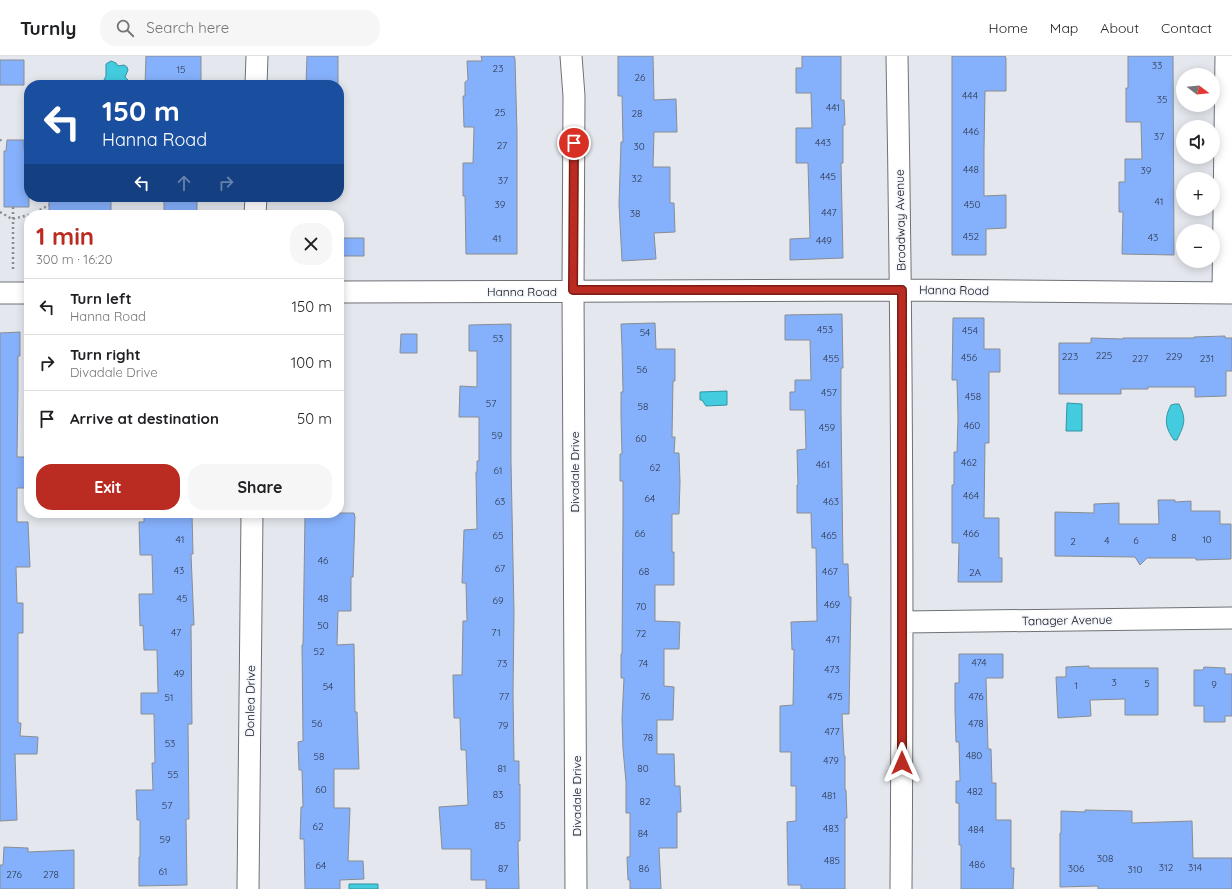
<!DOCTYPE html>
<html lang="en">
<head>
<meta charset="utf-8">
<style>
	:root { --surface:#fff; --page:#f6f6f6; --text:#202124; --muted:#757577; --line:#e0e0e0; --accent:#ba2c21 }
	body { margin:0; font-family:Quicksand,sans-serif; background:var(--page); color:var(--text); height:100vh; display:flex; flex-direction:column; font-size:15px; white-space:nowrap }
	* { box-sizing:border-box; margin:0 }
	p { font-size:13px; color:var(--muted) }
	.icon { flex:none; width:22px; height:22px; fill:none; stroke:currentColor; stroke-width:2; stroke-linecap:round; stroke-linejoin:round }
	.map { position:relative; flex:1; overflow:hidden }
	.panel { position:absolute; left:24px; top:154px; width:320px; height:308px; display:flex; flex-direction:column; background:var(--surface); border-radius:16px; box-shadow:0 2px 10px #0003 }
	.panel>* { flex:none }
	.guide { position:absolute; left:24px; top:24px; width:320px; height:122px; border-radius:16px; box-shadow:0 2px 10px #0003; background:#1a4fa0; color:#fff; overflow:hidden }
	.needle { width:26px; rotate:106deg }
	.tools { position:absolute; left:1176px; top:12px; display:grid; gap:8px }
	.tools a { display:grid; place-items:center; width:44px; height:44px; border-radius:50%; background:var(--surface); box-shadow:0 2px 10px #0003; font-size:20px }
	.pin { position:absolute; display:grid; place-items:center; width:34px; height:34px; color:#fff; margin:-17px; border:2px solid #fff; border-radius:50%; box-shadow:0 1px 4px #0007 }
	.me { position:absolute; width:44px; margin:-22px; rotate:0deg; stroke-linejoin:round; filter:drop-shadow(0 0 3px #0008) }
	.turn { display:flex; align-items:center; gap:14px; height:84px; padding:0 12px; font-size:18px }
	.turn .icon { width:52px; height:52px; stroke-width:2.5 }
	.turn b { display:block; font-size:28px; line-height:34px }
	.lanes { display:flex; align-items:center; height:38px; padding:0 12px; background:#0003; justify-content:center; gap:20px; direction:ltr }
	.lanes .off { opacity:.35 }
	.round { display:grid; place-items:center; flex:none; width:42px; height:42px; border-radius:16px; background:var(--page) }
	.summary { display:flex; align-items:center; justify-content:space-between; height:68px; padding:0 12px }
	h1 { font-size:24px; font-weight:700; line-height:30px; color:var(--accent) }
	.primary-button { display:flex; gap:8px; margin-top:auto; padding:8px 12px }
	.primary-button a { flex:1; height:46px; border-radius:16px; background:var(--accent); color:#fff; font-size:16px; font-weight:700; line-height:46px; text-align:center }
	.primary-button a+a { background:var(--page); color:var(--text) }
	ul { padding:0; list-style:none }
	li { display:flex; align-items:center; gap:12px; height:56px; padding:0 12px; border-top:1px solid var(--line) }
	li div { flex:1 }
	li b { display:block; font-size:15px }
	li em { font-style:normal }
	header { display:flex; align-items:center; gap:24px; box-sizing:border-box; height:56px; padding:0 20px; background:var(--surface); border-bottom:1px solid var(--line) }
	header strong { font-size:19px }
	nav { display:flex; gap:22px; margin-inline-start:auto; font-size:14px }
	.search { width:280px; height:36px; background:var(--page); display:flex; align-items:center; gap:10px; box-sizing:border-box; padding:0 14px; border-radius:16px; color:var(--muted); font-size:15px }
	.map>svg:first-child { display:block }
	.water { fill:#43cce0; stroke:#3393a2 }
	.building { fill:#85b0fb; stroke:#898d92 }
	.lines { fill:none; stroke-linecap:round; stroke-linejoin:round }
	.street-casing { stroke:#6e7176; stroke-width:23 }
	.path { stroke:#898b90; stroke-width:2.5; stroke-dasharray:2 3; stroke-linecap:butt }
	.street { stroke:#fff; stroke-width:21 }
	.route-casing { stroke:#791d15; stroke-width:10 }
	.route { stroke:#ba2c21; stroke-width:7 }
	.labels { text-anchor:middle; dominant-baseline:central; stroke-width:3; stroke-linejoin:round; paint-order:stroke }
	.number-label { font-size:10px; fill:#2c374c }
	.street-label { font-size:12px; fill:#0e0f12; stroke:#f2f5fc }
</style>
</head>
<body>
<header>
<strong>Turnly</strong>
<div class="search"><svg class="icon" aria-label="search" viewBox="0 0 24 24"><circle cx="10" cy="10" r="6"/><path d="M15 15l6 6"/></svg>Search here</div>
<nav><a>Home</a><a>Map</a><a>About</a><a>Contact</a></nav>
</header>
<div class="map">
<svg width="1232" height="833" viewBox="0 0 1232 833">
	<rect width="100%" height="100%" fill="#e4e8ee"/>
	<path class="water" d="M111 5 116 7 118 10 124 9 127 11 128 14 125 21 129 25V29H105L104 24 106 20V8Z
		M727 335V349L706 350 702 344H700V336Z
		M1067 347 1082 348V375H1066Z
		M1175 348H1179C1187 364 1184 369 1177 384H1174C1165 372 1164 362 1171 349Z
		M349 828H378V833H349Z"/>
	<path class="building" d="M146 0H201V29H145Z
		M307 0H338V29H306Z
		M481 0H514L515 3 517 77V198H466L465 140H463V107H473L474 71H464L463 40H465V26L468 24 467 5H482Z
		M618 0H653L654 44 676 43 677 76H654L653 111H670V147H674L675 176 654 177 656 203 622 205 619 148 621 86H623L622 40H618Z
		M802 0H841V44H844L845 69H843V107H841L843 202 790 204V183L810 182 808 107H796V72H812L811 37H796V12H802Z
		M952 0H1005L1006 2V35H985L984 94V140L1006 139V172L986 173V199H952Z
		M1128 0H1173L1174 199 1122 198 1123 156H1119V126H1125V103H1142L1141 66H1126V32H1128Z
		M0 4H24V29H0Z
		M7 84H24V93H29V151H4V95H6Z
		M49 141H111V159H49Z
		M164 143H197V159H164Z
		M339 182H364V200H339Z
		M842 258 843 312H841V357L843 508H848L849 541H851L849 658H842L844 700H845V734H846L847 762H845V833H801V829H788L787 766 796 765V730H791V696H780V650L793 649 794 593 792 594 791 566 817 565 816 492H812L811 457H797V429H798L797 394 806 393 805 354H790V336H795V324H811L810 284H785V259Z
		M953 262H984V293H1000V316H989V387H985L984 462H999V502H1002V526H958L959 487H952V429H954V396H957L958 363 957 324H952Z
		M655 267 656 293H675V325H673L672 381H675L674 397H679L680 426 679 458H672V496H674V529H655V565L680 566 679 593H664V630L674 631 673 664H657V698H674L675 730H680L681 756H677V792H659L661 833H630V824H628L627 801H630V757H626V726L623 693 622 662 624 622H621V598H622L623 458V425H620V398H622L621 360V336H623L622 291 621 268Z
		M511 268V405L514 556 513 638 514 705H519V729L520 728V785H518L519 833H486V824H471V793H442L439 751 468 749 466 694H461L460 662H454L453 619H462L463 565H467L466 527H462L464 474 477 473 476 416H477V405H479V361H459L460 330 477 331V295H469V269Z
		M20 276V300H18V331L17 401H29V432H17V466H28L30 511H16L17 547H23V577H18V667H21L20 680 38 681 37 698H15L17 764 0 765V277Z
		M401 278H417V297H400Z
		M1225 280V282H1232V315H1226V340L1195 341V331H1148V333H1121V338H1059V287H1091V282L1123 283V282H1194V281Z
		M1158 444H1175V446L1191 445V455H1220V468H1231V503L1196 504V502H1147L1140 509 1135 501 1055 500V456L1094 457V448L1119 447V468H1159Z
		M144 457H192L193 498H191L194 569H191L192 668H188L189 763H186L187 829 139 830V801H140V764H137L136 734H153L152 707H155L154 658H141V637H158L157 594H144L143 569 140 570 139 538H153L152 499H140L139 466H144Z
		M317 457H354L355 461 353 521H351V555H338L337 589 354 588 355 656H357L359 713H334V752H350L348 805H363L364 823 340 824V833H305L304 783H300L301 751H303L302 714H299L298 686 303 685 302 589H303L305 460H317Z
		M959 598H1003V622H986L988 693H991L992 727H996V764H1011V812H1014L1013 833H961V789H959V747H956V725H960L959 686H956L955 654V627H959Z
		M1089 610V612H1158V659H1125V643L1090 644 1091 660 1058 662 1056 621H1066V611Z
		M1204 611 1225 612V618H1232V660H1225V666H1204V650H1194V614H1203Z
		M1085 754 1132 755V767L1192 765 1193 802H1232V833H1098V830L1060 831V777H1061V755L1085 756Z
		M4 791 28 792V796L74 794V833H0V809H3Z"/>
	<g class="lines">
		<g class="street-casing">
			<path id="street" d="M571 0 574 40 573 234 576 833
				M897 0C902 278 903 555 901 833
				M256 29 257 0
				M255 159 256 141
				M339 236 902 234 1232 237
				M0 237H29
				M1223 237 1226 0
				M903 566 1232 562
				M248 833 252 457"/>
		</g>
		<path class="path" d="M0 85 1 83
			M13 151V215
			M0 156 12 163 29 159
			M31 159 49 149"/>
		<use href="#street" class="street"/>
	</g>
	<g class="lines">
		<g class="route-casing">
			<path id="route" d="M574 87 573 234H902V707"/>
		</g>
		<use href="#route" class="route"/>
	</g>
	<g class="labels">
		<g class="number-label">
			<text x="1157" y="9">33</text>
			<text x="498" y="12">23</text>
			<text x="181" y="13">15</text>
			<text x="640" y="21">26</text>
			<text x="970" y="39">444</text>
			<text x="1162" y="43">35</text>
			<text x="833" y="51">441</text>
			<text x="500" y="56">25</text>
			<text x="637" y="57">28</text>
			<text x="971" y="75">446</text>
			<text x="1159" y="80">37</text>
			<text x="823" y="86">443</text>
			<text x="502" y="89">27</text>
			<text x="639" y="90">30</text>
			<text x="971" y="113">448</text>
			<text x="1146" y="114">39</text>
			<text x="828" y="120">445</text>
			<text x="637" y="122">32</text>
			<text x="503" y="124">37</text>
			<text x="1159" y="145">41</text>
			<text x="500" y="148">39</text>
			<text x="972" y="148">450</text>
			<text x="829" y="156">447</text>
			<text x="635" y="157">38</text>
			<text x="971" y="180">452</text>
			<text x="1153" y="181">43</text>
			<text x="497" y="182">41</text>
			<text x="824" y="184">449</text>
			<text x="825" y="273">453</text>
			<text x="970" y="274">454</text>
			<text x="645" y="276">54</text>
			<text x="498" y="282">53</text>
			<text x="1104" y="299">225</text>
			<text x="1070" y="300">223</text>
			<text x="1174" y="300">229</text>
			<text x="969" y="301">456</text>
			<text x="831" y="302">455</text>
			<text x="1140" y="302">227</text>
			<text x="1207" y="302">231</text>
			<text x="642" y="313">56</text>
			<text x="829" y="336">457</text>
			<text x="973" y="340">458</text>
			<text x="491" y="347">57</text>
			<text x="643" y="350">58</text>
			<text x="972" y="369">460</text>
			<text x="827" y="371">459</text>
			<text x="497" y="379">59</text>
			<text x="641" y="382">60</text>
			<text x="969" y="406">462</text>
			<text x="823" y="408">461</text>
			<text x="655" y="411">62</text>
			<text x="498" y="414">61</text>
			<text x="971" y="439">464</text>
			<text x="650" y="442">64</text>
			<text x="500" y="445">63</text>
			<text x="831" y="445">463</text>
			<text x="640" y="477">66</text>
			<text x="971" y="477">466</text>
			<text x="498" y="479">65</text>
			<text x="829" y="479">465</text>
			<text x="1174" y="481">8</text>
			<text x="180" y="483">41</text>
			<text x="1207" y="483">10</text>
			<text x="1107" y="484">4</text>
			<text x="1136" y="484">6</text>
			<text x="1073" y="485">2</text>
			<text x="323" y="504">46</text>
			<text x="500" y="512">67</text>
			<text x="179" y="514">43</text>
			<text x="644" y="515">68</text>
			<text x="830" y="515">467</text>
			<text x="975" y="516">2A</text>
			<text x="182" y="542">45</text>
			<text x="323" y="542">48</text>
			<text x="498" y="544">69</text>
			<text x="832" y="548">469</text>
			<text x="641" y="550">70</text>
			<text x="323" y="569">50</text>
			<text x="176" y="576">47</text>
			<text x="496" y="576">71</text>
			<text x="641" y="577">72</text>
			<text x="833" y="583">471</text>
			<text x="319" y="595">52</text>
			<text x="979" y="606">474</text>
			<text x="502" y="607">73</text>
			<text x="643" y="607">74</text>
			<text x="832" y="613">473</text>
			<text x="179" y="617">49</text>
			<text x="1114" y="626">3</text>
			<text x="1147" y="627">5</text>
			<text x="1214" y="628">9</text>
			<text x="1076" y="629">1</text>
			<text x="328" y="630">54</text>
			<text x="504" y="640">77</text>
			<text x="645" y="640">76</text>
			<text x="835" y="640">475</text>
			<text x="976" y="640">476</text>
			<text x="169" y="641">51</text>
			<text x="317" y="667">56</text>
			<text x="976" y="667">478</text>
			<text x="503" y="669">79</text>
			<text x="832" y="675">477</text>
			<text x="648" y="681">78</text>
			<text x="170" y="687">53</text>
			<text x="974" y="699">480</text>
			<text x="319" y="700">58</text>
			<text x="831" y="704">479</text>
			<text x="502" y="712">81</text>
			<text x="643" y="712">80</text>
			<text x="173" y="718">55</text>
			<text x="321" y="733">60</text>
			<text x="975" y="735">482</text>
			<text x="498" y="738">83</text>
			<text x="829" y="739">481</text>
			<text x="645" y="745">82</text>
			<text x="167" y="749">57</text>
			<text x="500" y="769">85</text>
			<text x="318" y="770">62</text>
			<text x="831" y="772">483</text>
			<text x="976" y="773">484</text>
			<text x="643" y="777">84</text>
			<text x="165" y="783">59</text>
			<text x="1105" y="802">308</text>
			<text x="832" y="804">485</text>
			<text x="977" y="808">486</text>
			<text x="321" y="809">64</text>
			<text x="1166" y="811">312</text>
			<text x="1195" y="811">314</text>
			<text x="503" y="812">87</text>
			<text x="644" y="812">86</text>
			<text x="1076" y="812">306</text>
			<text x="1135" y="813">310</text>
			<text x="163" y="815">61</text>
			<text x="14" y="818">276</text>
			<text x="51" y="818">278</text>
		</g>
		<g class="street-label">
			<text transform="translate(900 164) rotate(-91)">Broadway Avenue</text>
			<text transform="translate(954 234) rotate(1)">Hanna Road</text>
			<text x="522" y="235">Hanna Road</text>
			<text transform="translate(574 416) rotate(-90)">Divadale Drive</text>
			<text transform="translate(1067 564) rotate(-1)">Tanager Avenue</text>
			<text transform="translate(250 645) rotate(-89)">Donlea Drive</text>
			<text transform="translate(576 740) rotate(-90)">Divadale Drive</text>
		</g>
	</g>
</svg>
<div class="tools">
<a><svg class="needle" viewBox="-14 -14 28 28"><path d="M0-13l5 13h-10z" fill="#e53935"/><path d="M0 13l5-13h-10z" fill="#757577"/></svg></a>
<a><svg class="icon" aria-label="sound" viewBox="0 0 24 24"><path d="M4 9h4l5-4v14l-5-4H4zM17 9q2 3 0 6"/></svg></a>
<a>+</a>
<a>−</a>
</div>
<div class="pin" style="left:574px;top:87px;background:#d93025"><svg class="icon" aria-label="arrive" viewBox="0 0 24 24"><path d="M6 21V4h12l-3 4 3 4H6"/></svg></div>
<svg class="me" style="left:902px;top:707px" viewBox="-20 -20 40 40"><path d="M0-17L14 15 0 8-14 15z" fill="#ba2c21" stroke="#fff" stroke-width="4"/></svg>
<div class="guide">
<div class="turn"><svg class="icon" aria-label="left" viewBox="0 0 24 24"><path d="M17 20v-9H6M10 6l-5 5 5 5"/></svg><div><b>150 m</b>Hanna Road</div></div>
<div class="lanes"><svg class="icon" aria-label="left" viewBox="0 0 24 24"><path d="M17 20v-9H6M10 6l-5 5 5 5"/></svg><svg class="icon off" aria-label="ahead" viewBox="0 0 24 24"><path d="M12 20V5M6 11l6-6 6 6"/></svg><svg class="icon off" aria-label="right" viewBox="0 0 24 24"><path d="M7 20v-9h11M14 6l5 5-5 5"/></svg></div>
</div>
<section class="panel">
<div class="summary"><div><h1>1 min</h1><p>300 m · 16:20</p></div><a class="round"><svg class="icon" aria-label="close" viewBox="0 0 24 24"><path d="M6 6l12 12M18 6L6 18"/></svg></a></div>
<ul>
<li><svg class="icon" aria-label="left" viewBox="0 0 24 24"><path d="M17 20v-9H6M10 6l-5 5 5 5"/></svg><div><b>Turn left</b><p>Hanna Road</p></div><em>150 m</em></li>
<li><svg class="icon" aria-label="right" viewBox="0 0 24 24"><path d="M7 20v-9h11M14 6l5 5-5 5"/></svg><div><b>Turn right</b><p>Divadale Drive</p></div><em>100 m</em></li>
<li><svg class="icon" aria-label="arrive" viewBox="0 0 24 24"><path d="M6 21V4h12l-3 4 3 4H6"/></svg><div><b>Arrive at destination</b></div><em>50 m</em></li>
</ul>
<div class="primary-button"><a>Exit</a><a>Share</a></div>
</section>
</div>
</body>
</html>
